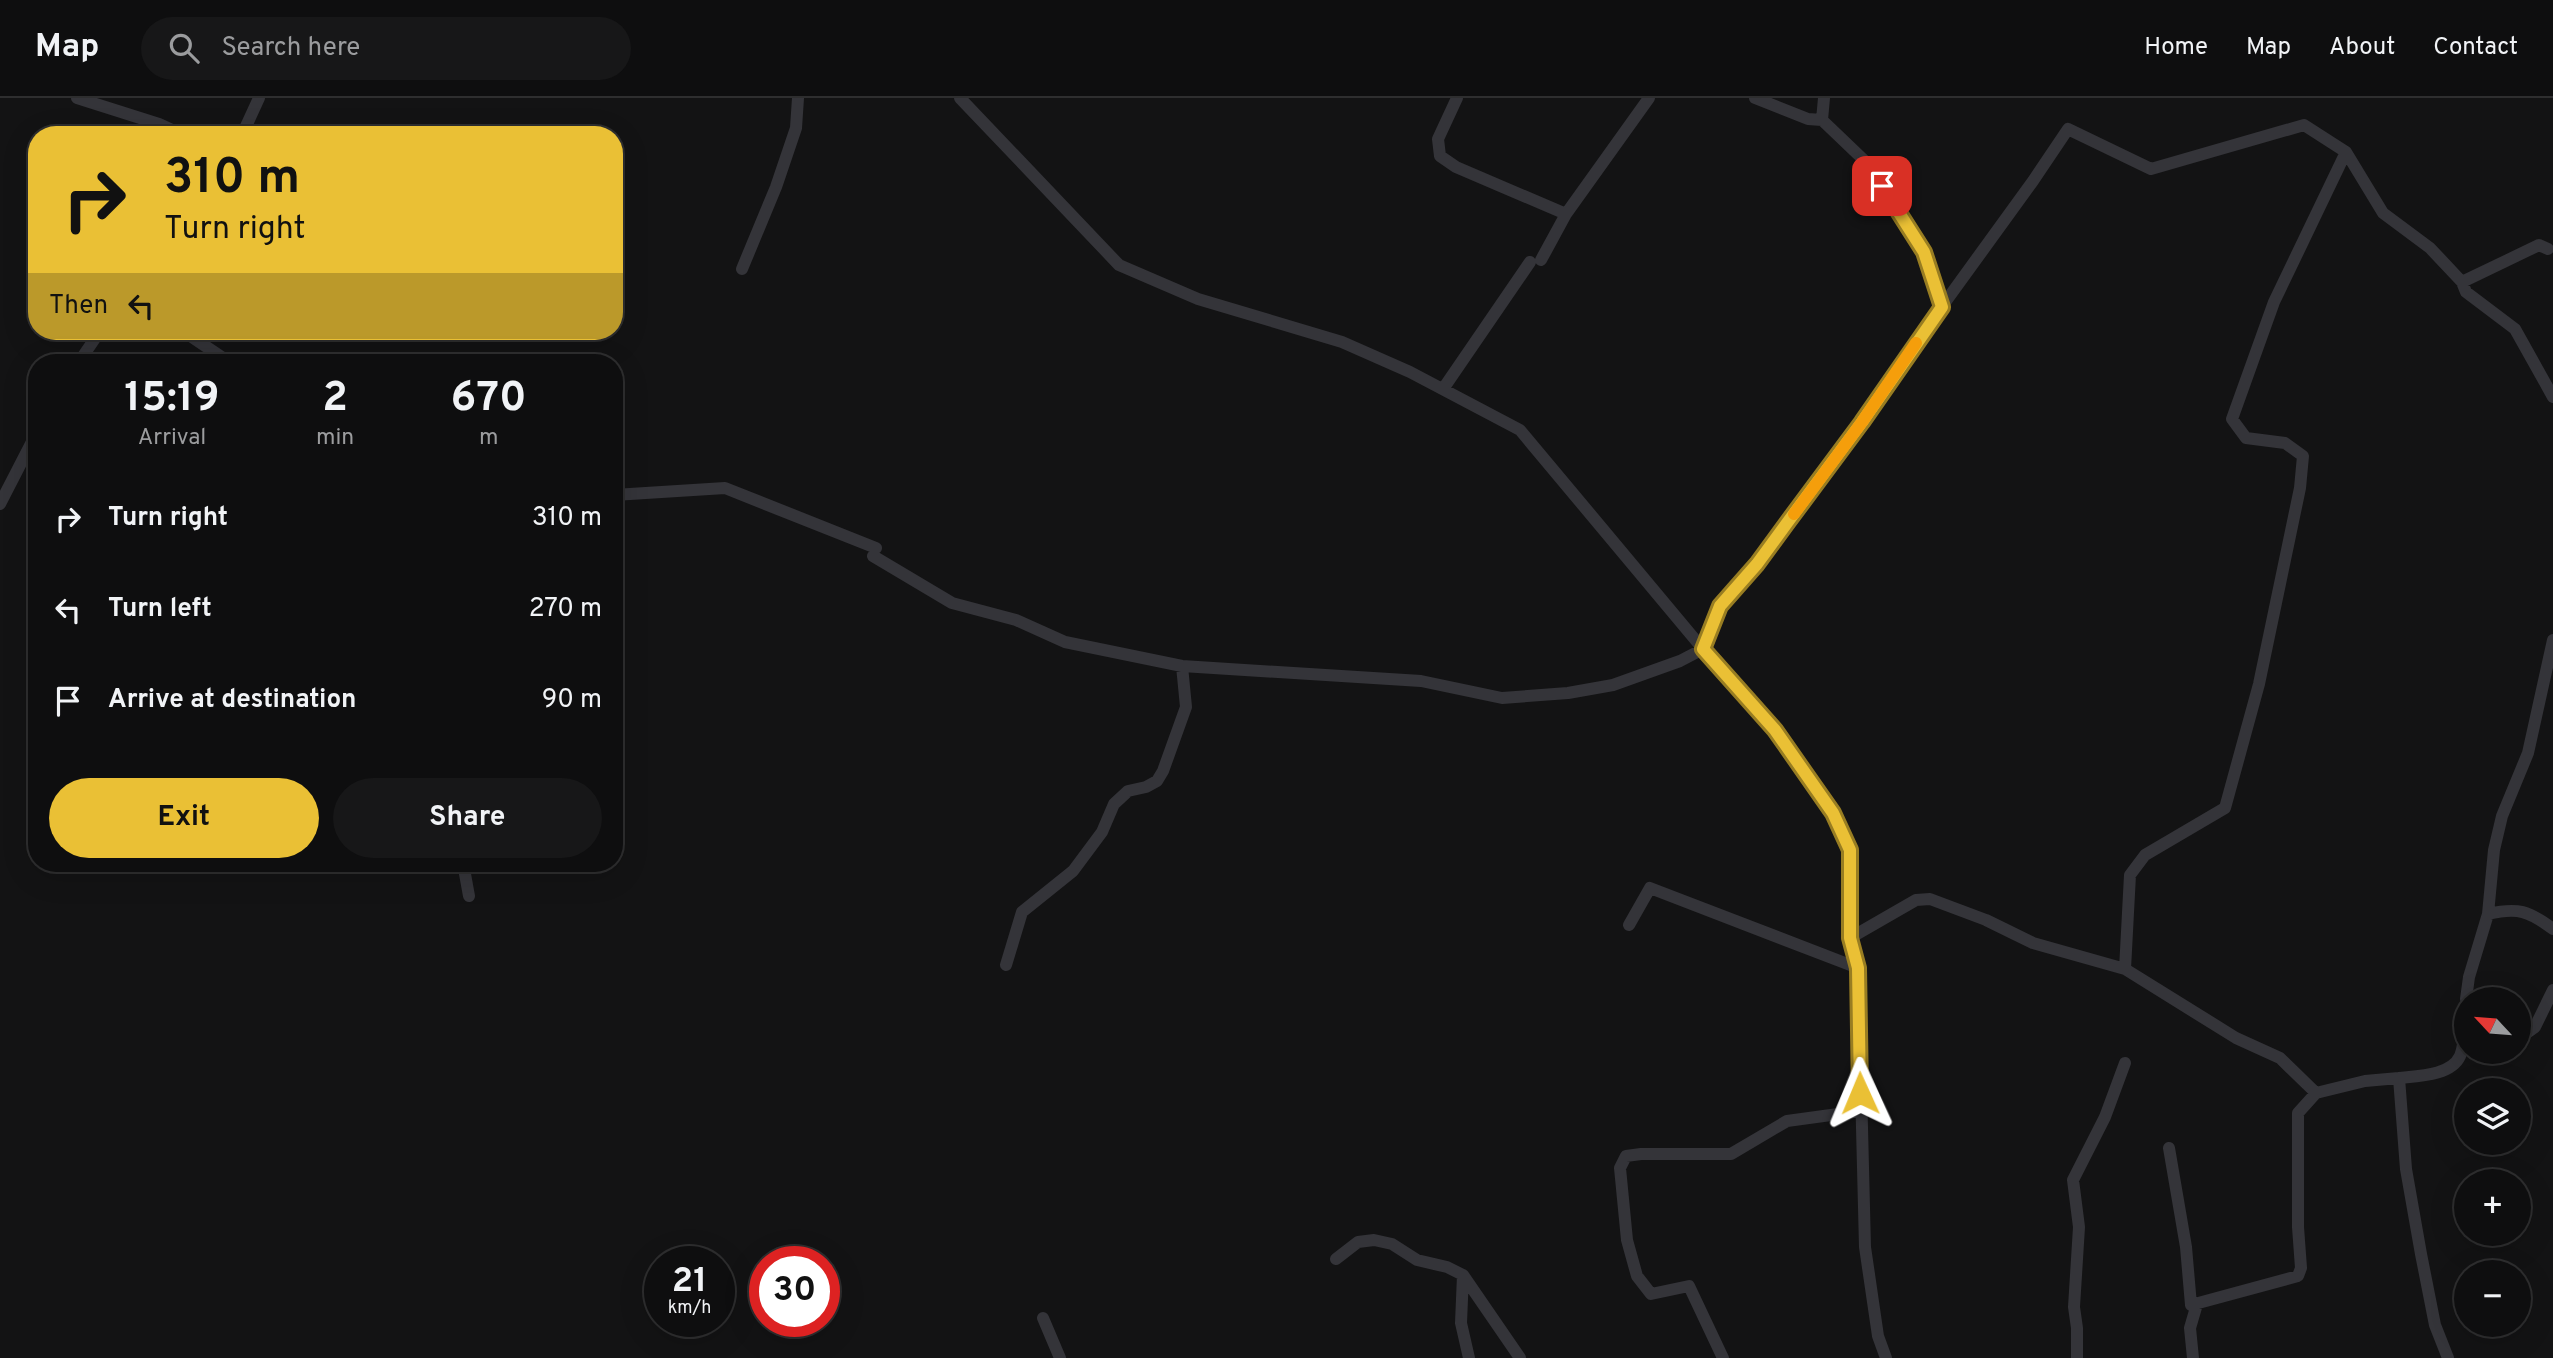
<!DOCTYPE html>
<html lang="en">
<head>
<meta charset="utf-8">
<style>
	:root { --surface:#0e0e0f; --page:#171718; --text:#f1f3f6; --muted:#9b9c9e; --line:#2e2e2f; --accent:#eac035 }
	body { margin:0; font-family:Overpass,sans-serif; background:var(--page); color:var(--text); height:100vh; display:flex; flex-direction:column; font-size:26px; white-space:nowrap }
	* { box-sizing:border-box; margin:0 }
	p { font-size:23px; color:var(--muted) }
	.icon { flex:none; width:38px; height:38px; fill:none; stroke:currentColor; stroke-width:2; stroke-linecap:round; stroke-linejoin:round }
	.map { position:relative; flex:1; overflow:hidden }
	.side { position:absolute; left:28px; top:256px; width:595px; height:518px; display:flex; flex-direction:column; background:var(--surface); border-radius:28px; box-shadow:0 7px 28px #0002,0 0 0 2px var(--line) }
	.side>* { flex:none }
	.guide { position:absolute; left:28px; top:28px; width:595px; height:214px; border-radius:28px; box-shadow:0 7px 28px #0002,0 0 0 2px var(--line); background:#eac035; color:#111; overflow:hidden }
	.needle { width:46px; rotate:296deg }
	.fabs { position:absolute; left:2454px; top:889px; display:grid; gap:14px }
	.fabs a { display:grid; place-items:center; width:77px; height:77px; border-radius:50%; background:var(--surface); box-shadow:0 7px 28px #0002,0 0 0 2px var(--line); font-size:35px }
	.speed { position:absolute; left:644px; top:1148px; display:flex; gap:14px; font-size:35px; font-weight:700; text-align:center }
	.speed>* { display:grid; place-content:center; width:91px; height:91px; border-radius:50%; background:var(--surface); box-shadow:0 7px 28px #0002,0 0 0 2px var(--line); line-height:1 }
	.speed small { font-size:18px; font-weight:400 }
	.speed .limit { border:10px solid #d22; background:#fff; color:#111 }
	.pin { position:absolute; display:grid; place-items:center; width:60px; height:60px; color:#fff; margin:-30px; border-radius:14px; box-shadow:0 4px 10px #0006 }
	.me { position:absolute; width:77px; margin:-38px; rotate:359deg; stroke-linejoin:round; filter:drop-shadow(0 0 5px #0008) }
	.turn { display:flex; align-items:center; gap:24px; height:147px; padding:0 21px; font-size:32px }
	.turn .icon { width:91px; height:91px; stroke-width:2.5 }
	.turn b { display:block; font-size:49px; line-height:60px }
	.then { display:flex; align-items:center; height:66px; padding:0 21px; background:#0003; gap:14px; font-size:26px }
	.eta { display:flex; justify-content:space-evenly; align-items:center; height:119px; text-align:center }
	.eta b { font-size:42px; font-weight:700; line-height:49px }
	.primary-button { display:flex; gap:14px; margin-top:auto; padding:14px 21px }
	.primary-button a { flex:1; height:80px; border-radius:42px; background:var(--accent); color:#111; font-size:28px; font-weight:700; line-height:80px; text-align:center }
	.primary-button a+a { background:var(--page); color:var(--text) }
	ul { padding:0; list-style:none }
	li { display:flex; align-items:center; gap:21px; height:91px; padding:0 21px }
	li div { flex:1 }
	li b { display:block; font-size:26px }
	li em { font-style:normal }
	header { display:flex; align-items:center; gap:42px; box-sizing:border-box; height:98px; padding:0 35px; background:var(--surface); border-bottom:2px solid var(--line) }
	header strong { font-size:33px }
	nav { display:flex; gap:38px; margin-inline-start:auto; font-size:24px }
	.search { width:490px; height:63px; background:var(--page); display:flex; align-items:center; gap:18px; box-sizing:border-box; padding:0 24px; border-radius:38px; color:var(--muted); font-size:26px }
	.map>svg:first-child { display:block }
	.lines { fill:none; stroke-linecap:round; stroke-linejoin:round }
	.minor { stroke:#343439; stroke-width:12 }
	.route-casing { stroke:#987d22; stroke-width:18 }
	.route { stroke:#eac035; stroke-width:12 }
	.slow { stroke:#f59e0b; stroke-width:12 }
</style>
</head>
<body>
<header>
<strong>Map</strong>
<div class="search"><svg class="icon" aria-label="search" viewBox="0 0 24 24"><circle cx="10" cy="10" r="6"/><path d="M15 15l6 6"/></svg>Search here</div>
<nav><a>Home</a><a>Map</a><a>About</a><a>Contact</a></nav>
</header>
<div class="map">
<svg width="2553" height="1260" viewBox="0 0 2553 1260">
	<rect width="100%" height="100%" fill="#131314"/>
	<g class="lines">
		<path class="minor" d="M77 0 159 26 183 37
			M960 0 1119 167 1198 201 1342 244 1410 274 1520 332 1703 551 1775 632 1833 715 1850 752V840L1858 870 1865 1149 1878 1238 1886 1260
			M1457 0 1438 41 1440 58 1456 69 1566 116
			M1755 0 1808 21 1822 22 1868 66 1924 154 1942 209
			M1822 22 1824 0
			M242 37 259 0
			M2548 151 2539 147 2462 184 2466 194 2515 231 2553 299
			M1541 162 1566 116 1649 0
			M742 171 776 89 796 30 798 0
			M183 233 229 264
			M79 264 100 233
			M1443 291 1530 164
			M614 397 725 390 876 450
			M0 406 37 334
			M873 458 952 505 1016 522 1065 544 1182 568 1421 583 1502 600 1568 595 1613 587 1680 563 1703 551 1720 508 1757 466 1862 324 1917 243 2033 83 2068 31 2151 71 2304 27 2346 54 2383 115 2430 150 2462 184
			M463 765 469 798
			M2488 816C2518 809 2529 813 2553 831
			M1629 827 1650 790 1858 870
			M1850 840 1916 802 1930 801 1986 822 2033 845 2125 871 2236 940 2280 960 2316 995
			M1006 867 1022 814 1073 773 1102 734 1114 706 1128 693 1146 689 1157 683 1163 673 1186 609 1182 568
			M2125 871 2130 777 2145 757 2225 710 2259 586 2300 390 2303 358 2285 345 2246 340 2232 321 2274 204 2346 54
			M2466 901 2469 879 2488 816 2494 752 2502 718 2528 655 2553 542
			M2518 941 2535 929 2553 892
			M2169 1050 2186 1149 2191 1207 2197 1206 2190 1230 2193 1260
			M1336 1161 1358 1144 1374 1142 1392 1146 1417 1162 1447 1169 1463 1177 1520 1260
			M1463 1177 1461 1225 1469 1260
			M2191 1207 2298 1178 2301 1170 2298 1129V1015L2316 995 2365 983 2399 980
			M1043 1220 1060 1260
			M1723 1260 1689 1188 1651 1196 1637 1178 1627 1142 1620 1070 1626 1058 1641 1056H1731L1787 1023 1860 1013
			M2077 1260V1230L2074 1209 2079 1129 2073 1082 2105 1019 2125 965
			M2448 1260 2435 1227 2421 1156 2406 1071 2399 980C2417 978 2451 978 2460 958 2466 944 2464 923 2466 908"/>
	</g>
	<g class="lines">
		<g class="route-casing">
			<path id="route" d="M1860 995 1858 870 1850 840V752L1833 715 1775 632 1703 551 1720 508 1757 466 1787 425 1862 324 1942 209 1924 154 1882 88"/>
		</g>
		<use href="#route" class="route"/>
		<path class="slow" d="M1794 416 1862 324 1916 245"/>
	</g>
</svg>
<div class="fabs">
<a><svg class="needle" viewBox="-14 -14 28 28"><path d="M0-13l5 13h-10z" fill="#e53935"/><path d="M0 13l5-13h-10z" fill="#9b9c9e"/></svg></a>
<a><svg class="icon" aria-label="layers" viewBox="0 0 24 24"><path d="M12 4l9 5-9 5-9-5zM3 14l9 5 9-5"/></svg></a>
<a>+</a>
<a>−</a>
</div>
<div class="speed"><div>21<small>km/h</small></div><div class="limit">30</div></div>
<div class="pin" style="left:1882px;top:88px;background:#d93025"><svg class="icon" aria-label="arrive" viewBox="0 0 24 24"><path d="M6 21V4h12l-3 4 3 4H6"/></svg></div>
<svg class="me" style="left:1860px;top:995px" viewBox="-20 -20 40 40"><path d="M0-17L14 15 0 8-14 15z" fill="#eac035" stroke="#fff" stroke-width="4"/></svg>
<div class="guide">
<div class="turn"><svg class="icon" aria-label="right" viewBox="0 0 24 24"><path d="M7 20v-9h11M14 6l5 5-5 5"/></svg><div><b>310 m</b>Turn right</div></div>
<div class="then">Then<svg class="icon" aria-label="left" viewBox="0 0 24 24"><path d="M17 20v-9H6M10 6l-5 5 5 5"/></svg></div>
</div>
<section class="side">
<div class="eta">
<div><b>15:19</b><p>Arrival</p></div>
<div><b>2</b><p>min</p></div>
<div><b>670</b><p>m</p></div>
</div>
<ul>
<li><svg class="icon" aria-label="right" viewBox="0 0 24 24"><path d="M7 20v-9h11M14 6l5 5-5 5"/></svg><div><b>Turn right</b></div><em>310 m</em></li>
<li><svg class="icon" aria-label="left" viewBox="0 0 24 24"><path d="M17 20v-9H6M10 6l-5 5 5 5"/></svg><div><b>Turn left</b></div><em>270 m</em></li>
<li><svg class="icon" aria-label="arrive" viewBox="0 0 24 24"><path d="M6 21V4h12l-3 4 3 4H6"/></svg><div><b>Arrive at destination</b></div><em>90 m</em></li>
</ul>
<div class="primary-button"><a>Exit</a><a>Share</a></div>
</section>
</div>
</body>
</html>
